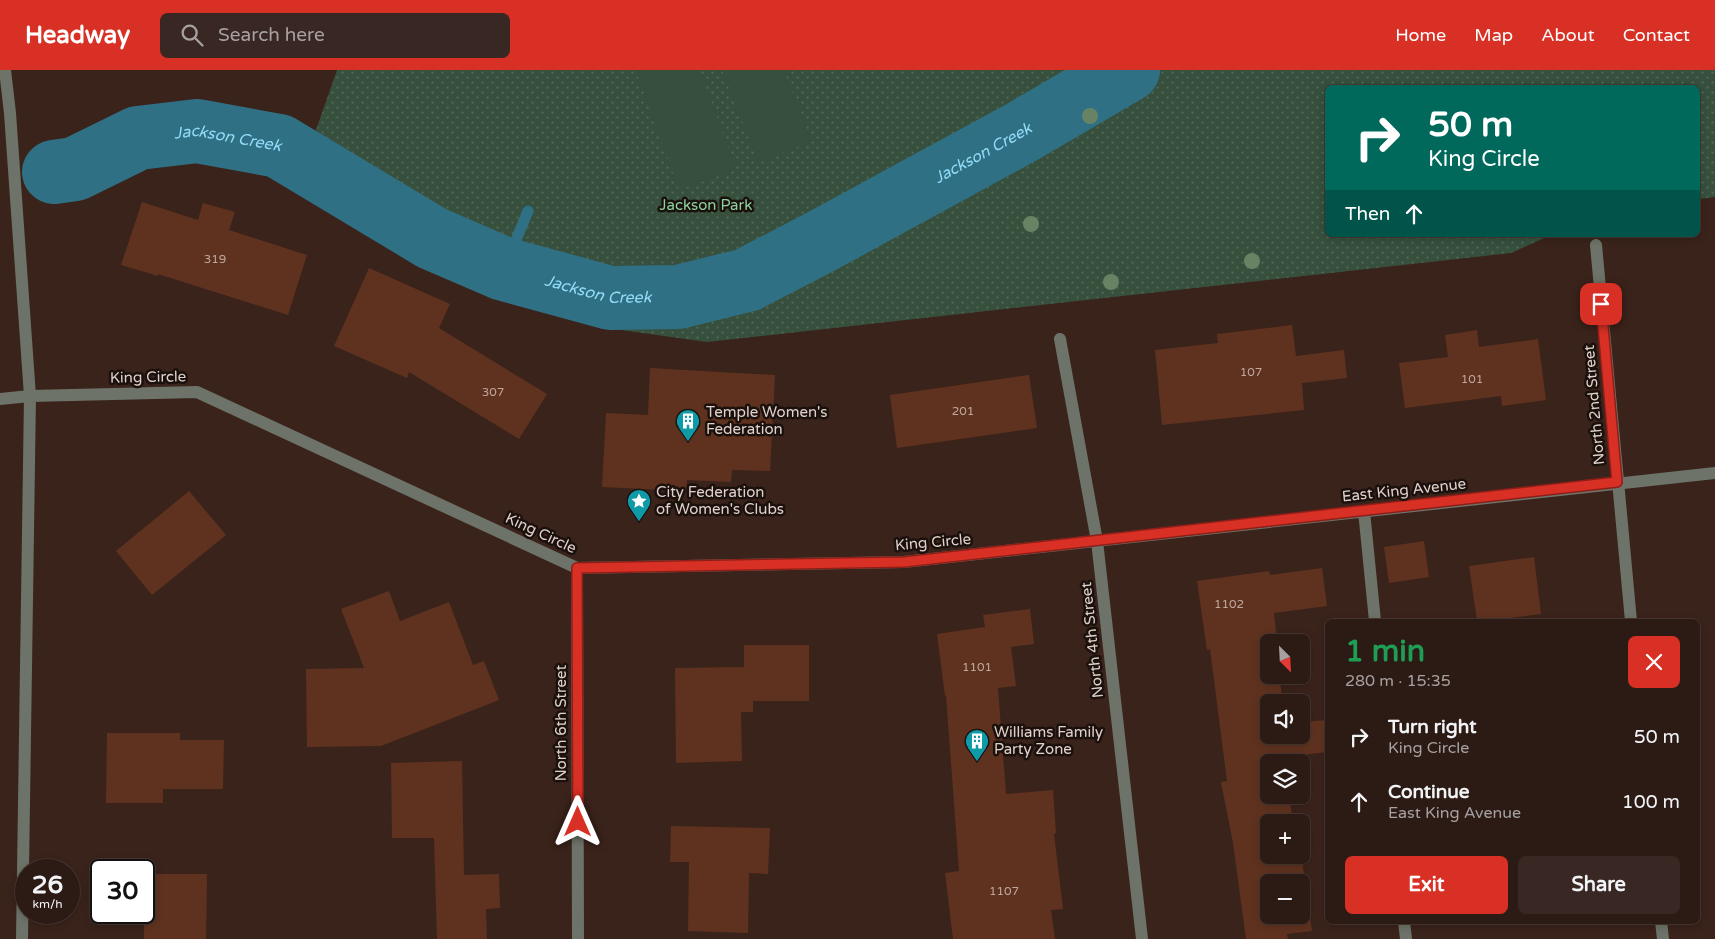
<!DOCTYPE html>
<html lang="en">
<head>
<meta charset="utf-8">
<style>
	:root { --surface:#2c1a14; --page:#382722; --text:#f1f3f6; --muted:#a6a1a0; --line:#483834; --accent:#d93025 }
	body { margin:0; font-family:"Varela Round",sans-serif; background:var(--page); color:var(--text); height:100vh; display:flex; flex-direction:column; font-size:19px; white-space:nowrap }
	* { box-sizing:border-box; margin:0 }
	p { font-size:16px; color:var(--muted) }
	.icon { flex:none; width:28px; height:28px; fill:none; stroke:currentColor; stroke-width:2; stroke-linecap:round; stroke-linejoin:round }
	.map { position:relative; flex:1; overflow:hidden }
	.side { position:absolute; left:1325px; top:549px; width:375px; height:305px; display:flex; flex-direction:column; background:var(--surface); border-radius:8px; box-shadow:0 2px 8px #0003,0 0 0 1px var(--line) }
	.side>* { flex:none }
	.banner { position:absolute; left:1325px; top:15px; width:375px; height:152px; border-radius:8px; box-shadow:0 2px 8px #0003,0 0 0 1px var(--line); background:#00695c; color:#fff; overflow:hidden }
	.needle { width:32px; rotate:156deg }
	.fabs { position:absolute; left:1260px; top:564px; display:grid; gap:10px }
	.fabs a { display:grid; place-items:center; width:50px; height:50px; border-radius:8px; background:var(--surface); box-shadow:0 2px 8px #0003,0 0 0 1px var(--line); font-size:25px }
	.speed { position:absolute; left:15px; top:789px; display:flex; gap:10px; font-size:25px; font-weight:700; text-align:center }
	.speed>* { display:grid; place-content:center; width:65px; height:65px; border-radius:50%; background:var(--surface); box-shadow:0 2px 8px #0003,0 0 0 1px var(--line); line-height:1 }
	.speed small { font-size:12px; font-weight:400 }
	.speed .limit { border:2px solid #111; border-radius:8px; background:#fff; color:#111 }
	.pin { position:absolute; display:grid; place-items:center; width:42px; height:42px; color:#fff; margin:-21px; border-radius:10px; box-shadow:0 2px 8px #0006 }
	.me { position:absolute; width:55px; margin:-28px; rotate:0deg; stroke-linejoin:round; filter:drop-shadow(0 0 4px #0008) }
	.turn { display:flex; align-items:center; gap:18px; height:105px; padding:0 20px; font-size:22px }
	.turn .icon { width:65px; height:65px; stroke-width:2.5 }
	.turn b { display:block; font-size:35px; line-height:42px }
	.then { display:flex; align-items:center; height:48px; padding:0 20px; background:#0003; gap:10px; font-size:19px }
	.round { display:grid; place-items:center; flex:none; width:52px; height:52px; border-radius:8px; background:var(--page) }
	.head { display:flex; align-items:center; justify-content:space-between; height:85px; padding:0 20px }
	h1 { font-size:30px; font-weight:800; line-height:38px; color:#1e9e55 }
	.action { display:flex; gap:10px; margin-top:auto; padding:10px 20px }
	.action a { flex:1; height:58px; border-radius:8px; background:var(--accent); color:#fff; font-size:20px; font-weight:800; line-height:58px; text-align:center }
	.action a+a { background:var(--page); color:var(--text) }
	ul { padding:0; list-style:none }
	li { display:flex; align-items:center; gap:15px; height:65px; padding:0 20px }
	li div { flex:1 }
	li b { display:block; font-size:19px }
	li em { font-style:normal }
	header { display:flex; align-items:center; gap:30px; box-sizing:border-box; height:70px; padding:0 25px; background:var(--accent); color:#fff }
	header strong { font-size:24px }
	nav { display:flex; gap:28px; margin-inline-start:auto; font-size:18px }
	.search { width:350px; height:45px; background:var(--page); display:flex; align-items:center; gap:12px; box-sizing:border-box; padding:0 18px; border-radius:8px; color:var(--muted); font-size:19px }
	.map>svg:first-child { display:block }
	.park { fill:url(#park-dots) }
	.pitch { fill:#36503d }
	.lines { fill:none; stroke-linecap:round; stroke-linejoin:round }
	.stream { stroke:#307085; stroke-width:11 }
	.river { stroke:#307085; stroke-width:64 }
	.building { fill:#5f321f; fill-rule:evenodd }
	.minor { stroke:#6d7369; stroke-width:12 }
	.tree { fill:#678364 }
	.route-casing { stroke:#8d1f18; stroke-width:12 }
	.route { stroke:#d93025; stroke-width:9 }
	.labels { text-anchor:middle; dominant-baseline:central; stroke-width:5; stroke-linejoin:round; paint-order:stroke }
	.number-label { font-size:12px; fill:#c0a89f }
	.park-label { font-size:15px; fill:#8bd29f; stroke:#1a100c }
	.street-label { font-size:15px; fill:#e0d0ca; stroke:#1a100c }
	.poi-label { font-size:15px; fill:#e0d0ca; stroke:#1a100c; text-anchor:start }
	.water-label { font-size:16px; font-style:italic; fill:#92dcf7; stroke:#1a100c }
</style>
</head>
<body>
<header>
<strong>Headway</strong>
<div class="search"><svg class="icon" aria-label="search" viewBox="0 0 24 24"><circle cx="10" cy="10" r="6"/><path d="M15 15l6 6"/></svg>Search here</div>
<nav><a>Home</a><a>Map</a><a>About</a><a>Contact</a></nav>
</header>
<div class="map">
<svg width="1715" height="869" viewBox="0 0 1715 869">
	<defs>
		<pattern id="park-dots" width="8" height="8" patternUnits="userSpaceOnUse" patternTransform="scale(1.25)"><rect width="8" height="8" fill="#36503d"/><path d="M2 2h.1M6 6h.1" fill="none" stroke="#536858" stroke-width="1.8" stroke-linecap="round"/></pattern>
	</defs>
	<rect width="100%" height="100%" fill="#3a231b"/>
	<path class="park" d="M337 0H1715V127L1698 129V18H1328V165H1551L1511 183 707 272 593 256 301 103Z"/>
	<path class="pitch" d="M636 0H700L736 99 679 120Z
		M722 0H784L812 72 758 92Z"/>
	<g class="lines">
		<path class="stream" d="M504 199 528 141"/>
		<path class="river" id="s1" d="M54 102 75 99 138 68 197 61 279 76 432 168 504 199 610 228 678 227 747 210 822 171 1022 62 1128 0"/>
	</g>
	<path class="building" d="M142 132 198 150 203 133 235 142 229 160 307 185 288 245 158 204V206L121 195Z
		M369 198 450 234 439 258 547 324 519 369 409 302 407 308 334 276Z
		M1292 255 1296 286 1344 280 1347 308 1302 313 1304 340 1162 355 1155 280 1218 273 1217 264Z
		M1477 260 1479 277 1538 269 1546 330 1502 336 1501 326 1405 338 1399 293 1448 287 1445 265Z
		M650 298 775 305 770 401 732 400 731 412 687 410 686 421 602 417 606 343 648 345Z
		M1029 305 1037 358 897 378 890 325Z
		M189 421 226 465 152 525 116 481Z
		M1424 471 1429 507 1389 513 1384 477Z
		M1534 487 1541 544 1488 551H1477L1469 496Z
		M1322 498 1327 536 1274 543 1277 570H1275V572H1269V605H1279L1283 632H1269V665H1301V652L1328 650V682L1283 687 1284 692H1269V725H1289L1293 752H1269V785H1301V783L1312 861 1287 864 1288 869H1246L1233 773 1221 712 1227 711 1210 579 1207 580 1197 511 1269 501 1270 505ZM1269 812H1301V845H1269Z
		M389 521 400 551 449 532 473 595 484 591 499 630 381 676 307 677 306 599 364 598 341 539Z
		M1030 539 1034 574 1011 577 1016 616 998 618 1006 724 1053 720 1056 763 1054 764 1063 839 1051 840 1055 869H953L945 803 959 801 946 625 945 626 937 564 985 557 983 545Z
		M744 575H809V631H753V642H741L742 691 676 693 675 598 744 597Z
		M107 663H180V670H224L223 719H163V733H106Z
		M462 691 464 805 499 804 500 838 486 839 487 869H437L434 768H392L391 693Z
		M671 756 770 758 768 804 749 803 748 863 688 861 689 792H670Z
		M144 804H207L206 869H144Z"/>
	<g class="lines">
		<path class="minor" d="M5 0 10 43 30 326 22 869
			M1596 175 1631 551
			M1060 269 1097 471 1142 869
			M0 329 30 326 197 322 577 498 904 492 1715 403
			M1364 441 1375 551
			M577 498 578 869
			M1404 851 1406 869
			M1661 851 1663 869"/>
	</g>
	<g class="tree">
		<circle cx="1090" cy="46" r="8"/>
		<circle cx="1031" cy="154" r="8"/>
		<circle cx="1252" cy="191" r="8"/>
		<circle cx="1111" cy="212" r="8"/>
	</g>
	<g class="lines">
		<g class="route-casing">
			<path id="route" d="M578 752 577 498 904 492 1617 412 1601 234"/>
		</g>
		<use href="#route" class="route"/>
	</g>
	<defs>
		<g id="building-pin" transform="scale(1.25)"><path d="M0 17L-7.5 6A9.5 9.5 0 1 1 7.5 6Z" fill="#0f9aa8" stroke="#1a100c"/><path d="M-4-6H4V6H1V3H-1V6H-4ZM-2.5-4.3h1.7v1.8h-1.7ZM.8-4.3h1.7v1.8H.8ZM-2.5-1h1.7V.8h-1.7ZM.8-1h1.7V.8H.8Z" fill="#fff"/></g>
		<g id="sight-pin" transform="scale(1.25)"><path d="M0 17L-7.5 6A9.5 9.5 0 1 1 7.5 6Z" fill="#0f9aa8" stroke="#1a100c"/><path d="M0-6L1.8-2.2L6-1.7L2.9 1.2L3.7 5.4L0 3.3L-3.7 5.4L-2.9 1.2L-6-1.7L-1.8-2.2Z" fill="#fff"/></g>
	</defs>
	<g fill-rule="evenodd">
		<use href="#building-pin" x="688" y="351"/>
		<use href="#sight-pin" x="639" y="431"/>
		<use href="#building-pin" x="977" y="671"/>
	</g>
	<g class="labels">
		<g class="number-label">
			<text x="215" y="189">319</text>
			<text x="1251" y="302">107</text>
			<text x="1472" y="309">101</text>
			<text x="493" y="322">307</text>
			<text x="963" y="341">201</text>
			<text x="1229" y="534">1102</text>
			<text x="977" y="597">1101</text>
			<text x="1004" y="821">1107</text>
		</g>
		<g class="park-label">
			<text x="706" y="135">Jackson Park</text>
		</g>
		<g class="street-label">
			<text transform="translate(148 307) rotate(-1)">King Circle</text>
			<text transform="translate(1594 335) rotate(-95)">North 2nd Street</text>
			<text transform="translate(1404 420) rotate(-6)">East King Avenue</text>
			<text transform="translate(541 463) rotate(25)">King Circle</text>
			<text transform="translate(933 472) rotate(-5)">King Circle</text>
			<text transform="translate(1092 570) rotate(-96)">North 4th Street</text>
			<text transform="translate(561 653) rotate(-90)">North 6th Street</text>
		</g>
		<g class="poi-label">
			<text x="706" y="342">Temple Women's<tspan x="706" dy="17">Federation</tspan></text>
			<text x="656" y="422">City Federation<tspan x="656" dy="17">of Women's Clubs</tspan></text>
			<text x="994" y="662">Williams Family<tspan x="994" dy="17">Party Zone</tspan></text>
		</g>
		<g class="water-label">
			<text stroke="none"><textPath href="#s1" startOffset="182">Jackson Creek</textPath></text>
			<text stroke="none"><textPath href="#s1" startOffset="1008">Jackson Creek</textPath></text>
			<text stroke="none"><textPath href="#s1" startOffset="588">Jackson Creek</textPath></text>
		</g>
	</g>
</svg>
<div class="fabs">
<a><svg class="needle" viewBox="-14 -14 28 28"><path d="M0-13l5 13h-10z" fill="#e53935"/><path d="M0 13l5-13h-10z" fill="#a6a1a0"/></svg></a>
<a><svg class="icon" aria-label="sound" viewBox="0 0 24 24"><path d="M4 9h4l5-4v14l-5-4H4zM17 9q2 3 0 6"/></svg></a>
<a><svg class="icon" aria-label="layers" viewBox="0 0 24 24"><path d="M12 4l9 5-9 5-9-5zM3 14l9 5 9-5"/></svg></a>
<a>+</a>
<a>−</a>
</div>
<div class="speed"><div>26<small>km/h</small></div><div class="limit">30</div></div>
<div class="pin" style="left:1601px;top:234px;background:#d93025"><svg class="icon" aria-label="arrive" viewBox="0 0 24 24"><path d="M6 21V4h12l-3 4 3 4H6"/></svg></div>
<svg class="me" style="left:578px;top:752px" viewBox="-20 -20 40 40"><path d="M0-17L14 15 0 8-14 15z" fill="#d93025" stroke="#fff" stroke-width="4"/></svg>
<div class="banner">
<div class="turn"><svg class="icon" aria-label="right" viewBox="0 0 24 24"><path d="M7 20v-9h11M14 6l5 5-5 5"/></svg><div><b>50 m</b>King Circle</div></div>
<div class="then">Then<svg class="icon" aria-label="ahead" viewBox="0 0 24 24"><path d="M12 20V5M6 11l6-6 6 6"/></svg></div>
</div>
<section class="side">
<div class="head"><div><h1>1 min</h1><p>280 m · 15:35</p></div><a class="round" style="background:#d93025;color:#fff"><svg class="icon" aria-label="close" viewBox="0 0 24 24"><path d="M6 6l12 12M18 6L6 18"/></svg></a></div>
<ul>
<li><svg class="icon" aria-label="right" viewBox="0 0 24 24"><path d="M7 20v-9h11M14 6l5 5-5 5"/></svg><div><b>Turn right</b><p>King Circle</p></div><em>50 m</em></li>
<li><svg class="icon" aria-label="ahead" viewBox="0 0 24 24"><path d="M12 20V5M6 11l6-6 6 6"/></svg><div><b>Continue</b><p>East King Avenue</p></div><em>100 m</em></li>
</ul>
<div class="action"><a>Exit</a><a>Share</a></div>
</section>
</div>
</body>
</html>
